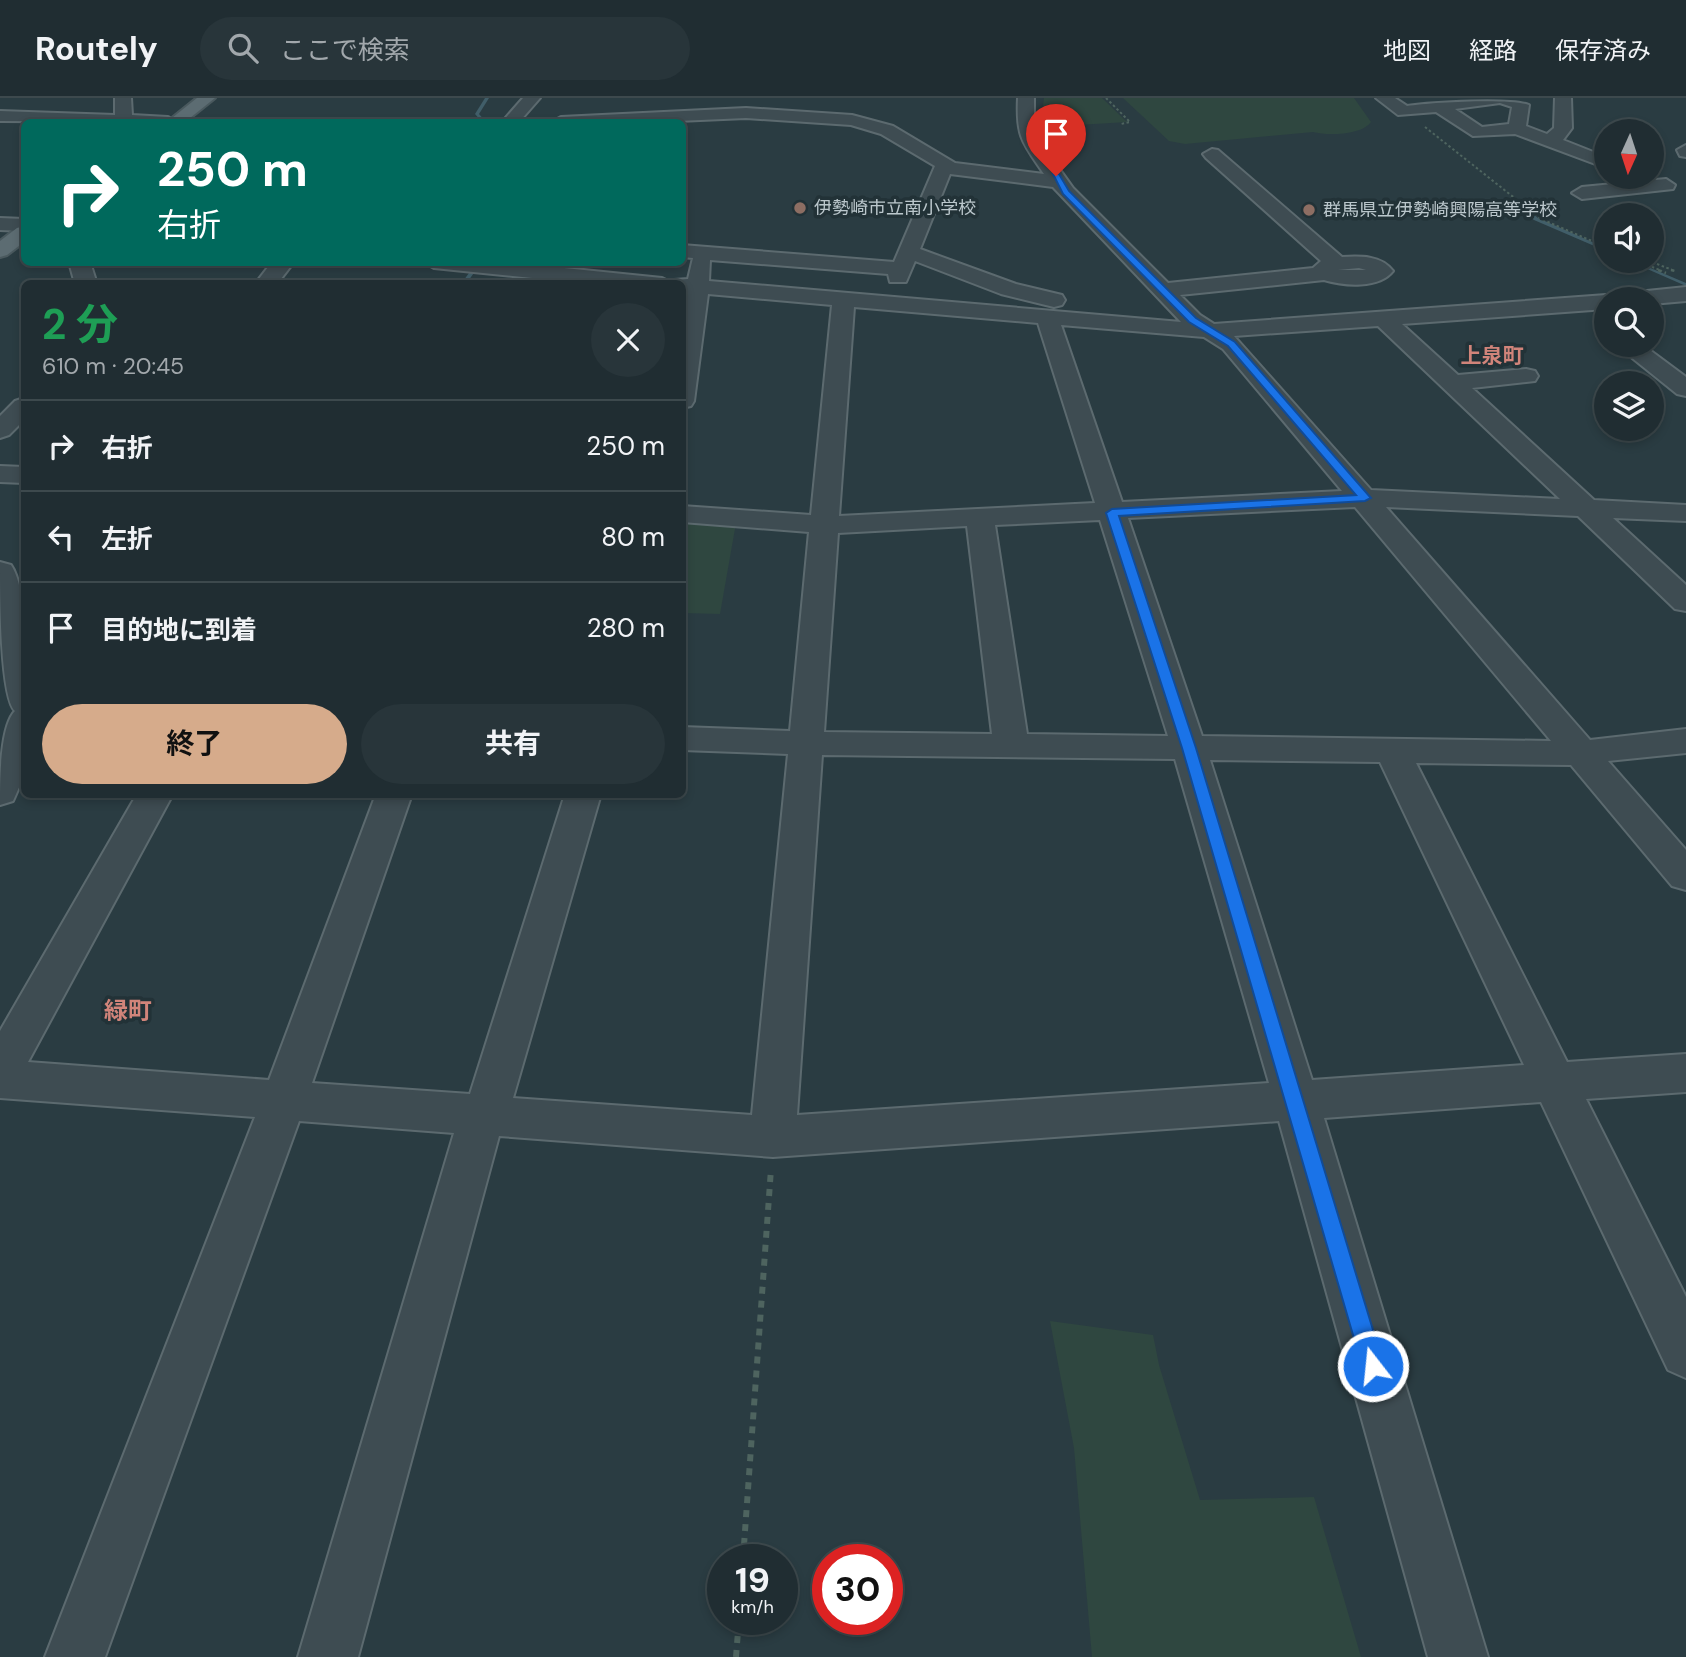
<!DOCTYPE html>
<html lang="ja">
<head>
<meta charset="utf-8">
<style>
	:root { --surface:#202d32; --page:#28353a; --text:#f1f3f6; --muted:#a2a8ac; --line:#3d494d; --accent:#d6ab8b }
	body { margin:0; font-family:"DM Sans","Noto Sans JP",sans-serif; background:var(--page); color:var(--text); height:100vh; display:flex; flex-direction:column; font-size:26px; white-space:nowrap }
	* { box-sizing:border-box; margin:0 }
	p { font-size:23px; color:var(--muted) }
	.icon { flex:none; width:38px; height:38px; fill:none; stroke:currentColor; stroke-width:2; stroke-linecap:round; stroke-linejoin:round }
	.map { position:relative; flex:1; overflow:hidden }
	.drawer { position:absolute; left:21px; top:182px; width:665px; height:518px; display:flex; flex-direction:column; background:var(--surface); border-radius:10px; box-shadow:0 4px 10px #0003,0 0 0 2px var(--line) }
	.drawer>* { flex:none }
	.top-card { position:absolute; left:21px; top:21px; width:665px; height:147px; border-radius:10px; box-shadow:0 4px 10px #0003,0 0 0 2px var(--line); background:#00695c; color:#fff; overflow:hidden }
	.needle { width:46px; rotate:183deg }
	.controls { position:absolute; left:1594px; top:21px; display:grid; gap:14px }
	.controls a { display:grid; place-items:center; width:70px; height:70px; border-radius:50%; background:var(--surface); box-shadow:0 4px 10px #0003,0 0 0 2px var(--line); font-size:35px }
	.speed { position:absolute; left:707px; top:1446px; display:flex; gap:14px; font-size:35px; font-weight:700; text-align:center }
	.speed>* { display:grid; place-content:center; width:91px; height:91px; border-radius:50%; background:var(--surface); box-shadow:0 4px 10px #0003,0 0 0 2px var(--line); line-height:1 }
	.speed small { font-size:18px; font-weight:400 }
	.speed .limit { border:10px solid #d22; background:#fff; color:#111 }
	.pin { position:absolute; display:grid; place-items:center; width:60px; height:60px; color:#fff; margin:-72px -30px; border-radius:50% 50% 50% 0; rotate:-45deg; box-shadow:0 0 7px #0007 }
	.pin .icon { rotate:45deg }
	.me { position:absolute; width:77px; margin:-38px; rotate:344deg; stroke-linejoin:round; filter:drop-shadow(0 0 5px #0008) }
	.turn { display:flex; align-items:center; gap:24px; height:147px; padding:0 21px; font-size:32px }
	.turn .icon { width:91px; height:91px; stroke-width:2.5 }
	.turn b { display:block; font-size:49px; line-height:60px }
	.round { display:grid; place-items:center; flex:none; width:74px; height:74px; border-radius:37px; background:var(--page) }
	.head { display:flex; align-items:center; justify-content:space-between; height:119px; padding:0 21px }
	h1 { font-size:42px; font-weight:700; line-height:52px; color:#1e9e55 }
	.action { display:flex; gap:14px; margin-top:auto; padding:14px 21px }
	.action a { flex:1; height:80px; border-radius:42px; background:var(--accent); color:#111; font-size:28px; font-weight:700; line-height:80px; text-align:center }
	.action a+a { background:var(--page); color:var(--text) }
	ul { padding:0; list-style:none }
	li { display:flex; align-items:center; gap:21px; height:91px; padding:0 21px; border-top:2px solid var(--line) }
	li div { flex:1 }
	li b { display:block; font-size:26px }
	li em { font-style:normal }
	header { display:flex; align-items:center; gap:42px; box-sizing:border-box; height:98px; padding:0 35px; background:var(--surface); border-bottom:2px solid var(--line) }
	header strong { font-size:33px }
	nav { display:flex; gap:38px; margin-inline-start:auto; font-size:24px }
	.search { width:490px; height:63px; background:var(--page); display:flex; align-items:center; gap:18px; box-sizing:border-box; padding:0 24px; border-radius:38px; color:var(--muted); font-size:26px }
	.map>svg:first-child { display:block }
	.green { fill:#2f4740 }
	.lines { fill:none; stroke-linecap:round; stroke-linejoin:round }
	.stream { fill:#415e69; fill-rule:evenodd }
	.minor-casing { stroke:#5c6a6f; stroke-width:4 }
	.major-casing { stroke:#4a595e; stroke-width:4 }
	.path-far2 { stroke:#4e645f; stroke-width:2; stroke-dasharray:2.5 2.5; stroke-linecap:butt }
	.path-far1 { stroke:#4e645f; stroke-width:2.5; stroke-dasharray:3.5 3.5; stroke-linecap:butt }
	.path { stroke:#4e645f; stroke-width:6; stroke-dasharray:7 7; stroke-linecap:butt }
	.minor { fill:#3e4c52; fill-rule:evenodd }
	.major { fill:#5c6c72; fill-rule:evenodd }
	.route { fill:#1a73e8; stroke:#114b97; stroke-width:2 }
	.education-dot { fill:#8d6e63; stroke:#223237; stroke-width:2.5 }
	.labels { text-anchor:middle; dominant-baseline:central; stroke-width:7; stroke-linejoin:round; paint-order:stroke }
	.far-poi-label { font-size:18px; fill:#bbc7cc; stroke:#223237; text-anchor:start }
	.far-quarter-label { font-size:21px; font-weight:bold; fill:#d1847a; stroke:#223237 }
	.quarter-label { font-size:24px; font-weight:bold; fill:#d1847a; stroke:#223237 }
</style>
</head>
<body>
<header>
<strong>Routely</strong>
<div class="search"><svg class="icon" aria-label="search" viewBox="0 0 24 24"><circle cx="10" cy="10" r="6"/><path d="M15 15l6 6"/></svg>ここで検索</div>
<nav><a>地図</a><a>経路</a><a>保存済み</a></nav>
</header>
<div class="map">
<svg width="1686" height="1559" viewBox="0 0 1686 1559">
	<rect width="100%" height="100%" fill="#2a3c42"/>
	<path class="green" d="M1044 0H1102L1127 24 1062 28 1043 8Z
		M1123 0H1354L1371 24C1362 37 1328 38 1313 34L1185 46 1169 43Z
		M682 422 736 425 720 516 683 515Z
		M1050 1223 1153 1237 1159 1267 1200 1402 1314 1399 1361 1559H1092L1074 1350Z"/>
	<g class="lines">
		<path class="stream" d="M485 0H489L479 16 486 24H482L475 16Z
			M1520 109H1524L1538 120 1606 150V153L1534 122 1520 111Z
			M1629 163H1634L1686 185V188Z
			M477 164 481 165 466 186H461Z
			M0 367 24 368V372L0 371Z"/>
		<g class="minor-casing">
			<path id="minor" d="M115 0H131L132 17 168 19 177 24 0 23V13L115 17Z
				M523 0H540L519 24H502Z
				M1018 0H1034V27L1038 41 1073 90 1168 185 1313 170 1321 163 1206 60 1203 56 1212 51 1218 52 1342 159C1360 158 1381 157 1393 173 1379 191 1344 188 1324 182L1180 197 1200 217 1214 226 1606 197 1615 201H1606V211L1402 226 1458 277 1526 271 1535 273 1538 278 1535 283 1472 290 1594 402 1686 407V423L1613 420 1686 487V513L1675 511 1578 418 1386 409 1590 642 1686 631V655L1608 663 1686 752V792L1672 788 1571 667 1416 665 1567 964 1686 956V994L1586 1001 1686 1199V1280L1668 1272 1541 1004 1324 1020 1488 1559H1428L1279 1023 773 1059 499 1038 358 1559H298L454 1035 299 1023 105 1559H45L255 1019 0 1000V933L137 696H173L28 964 269 982 376 696H412L312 985 470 996 565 696H601L513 1000 752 1017 788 656 682 652V629L790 633 809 434 682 424V408L811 417 832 207 708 196 694 303 691 308 682 310V216L686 194H682V186H590L434 170 424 164H505L662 180 672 185 674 182 688 181 693 160 682 159V147L894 164 935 68 881 36 851 27 746 20 655 24H552L561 19 746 10 852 17 893 28 955 65 1044 76C1023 45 1016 40 1018 0ZM950 76 1053 89 1181 224 709 183 710 162 888 176 890 184H906L915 163 1001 196 1054 209 1062 207 1065 202 1062 197 1016 186 920 151ZM1359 170 1366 172H1338ZM854 209 1038 225 1095 405 839 418ZM1061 227 1204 239 1223 251 1342 393 1122 404ZM1378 228 1560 401 1371 392 1234 238ZM1355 409 1551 643 1202 638 1128 420ZM1100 422 1168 638 1027 636 995 427ZM967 428 992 636 824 634 838 435ZM822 657 1175 661 1269 985 797 1017ZM1210 662 1380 664 1524 967 1312 982Z
				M1376 0H1395L1407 8C1432 4 1512 0 1529 7L1526 28 1547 36 1554 30 1555 0H1571L1572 30 1563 42 1606 59V70L1515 36 1473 38 1436 14 1398 17ZM1500 5 1512 9 1509 26 1482 29 1455 11Z
				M1686 47V59L1680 58 1677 52Z
				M1666 81 1675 87 1673 91 1582 101 1572 95 1582 89Z
				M0 120 24 121V133L0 132Z
				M69 164H90L97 186H75Z
				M272 164H294L277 186H255Z
				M1686 189V203L1652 206V201H1626L1629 196 1637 194Z
				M1616 247H1643L1686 279V298L1677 296Z
				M24 300V322L9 337 0 340V318L15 303Z
				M0 368 24 369V385L0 384Z
				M0 464 11 467C34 500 24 632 24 678L13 703 0 707C0 683 0 628 15 613 0 599 0 491 0 464Z"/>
		</g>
		<g class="major-casing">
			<path id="major" d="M197 0H215L185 24H167Z
				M24 128V144L7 157 0 159V143L17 130Z"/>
		</g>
		<path class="path-far2" d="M1106 0 1130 24 1121 26
			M1425 29 1541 121 1606 149
			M1638 163 1662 173
			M1657 166 1675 173"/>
		<path class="path-far1" d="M1658 172 1666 175
			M1671 172 1675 173"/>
		<path class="path" d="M743 1461 771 1071
			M736 1559 739 1521"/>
		<use href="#minor" class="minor"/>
		<use href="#major" class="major"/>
	</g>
	<path class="route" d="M1053 76H1059L1069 93 1196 220 1235 244 1371 400 1365 403 1119 418 1196 650 1384 1268 1381 1275 1373 1278 1365 1275 1362 1268 1182 650 1106 415 1112 411 1356 397 1228 248 1189 224 1063 96Z"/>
	<g class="education-dot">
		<circle cx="800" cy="110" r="7"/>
		<circle cx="1309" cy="112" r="7"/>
	</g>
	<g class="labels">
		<g class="far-poi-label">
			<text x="814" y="110">伊勢崎市立南小学校</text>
			<text x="1323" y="112">群馬県立伊勢崎興陽高等学校</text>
		</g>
		<g class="far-quarter-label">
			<text x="1492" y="258">上泉町</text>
		</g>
		<g class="quarter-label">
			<text x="128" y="912">緑町</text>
		</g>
	</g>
</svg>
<div class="controls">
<a><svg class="needle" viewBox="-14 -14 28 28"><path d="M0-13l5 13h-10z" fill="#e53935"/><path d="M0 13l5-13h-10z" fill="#a2a8ac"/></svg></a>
<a><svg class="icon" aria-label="sound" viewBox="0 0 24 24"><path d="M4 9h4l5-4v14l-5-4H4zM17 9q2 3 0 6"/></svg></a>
<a><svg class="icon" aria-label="search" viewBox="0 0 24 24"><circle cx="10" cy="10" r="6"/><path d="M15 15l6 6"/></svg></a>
<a><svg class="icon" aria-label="layers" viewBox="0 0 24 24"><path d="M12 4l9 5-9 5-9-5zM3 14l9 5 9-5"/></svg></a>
</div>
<div class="speed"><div>19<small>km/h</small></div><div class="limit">30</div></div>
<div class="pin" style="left:1056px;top:78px;background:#d93025"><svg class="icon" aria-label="arrive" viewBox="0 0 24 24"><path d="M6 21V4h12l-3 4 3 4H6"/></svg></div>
<svg class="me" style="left:1373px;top:1268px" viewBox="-20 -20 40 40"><circle r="17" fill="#1a73e8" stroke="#fff" stroke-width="3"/><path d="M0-11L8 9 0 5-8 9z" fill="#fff"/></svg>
<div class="top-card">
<div class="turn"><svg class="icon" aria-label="right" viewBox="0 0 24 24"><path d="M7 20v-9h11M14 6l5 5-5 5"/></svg><div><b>250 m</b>右折</div></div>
</div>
<section class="drawer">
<div class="head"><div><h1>2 分</h1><p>610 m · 20:45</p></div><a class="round"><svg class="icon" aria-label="close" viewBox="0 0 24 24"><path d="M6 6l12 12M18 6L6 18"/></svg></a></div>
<ul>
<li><svg class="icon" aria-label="right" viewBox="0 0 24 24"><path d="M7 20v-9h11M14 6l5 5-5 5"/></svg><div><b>右折</b></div><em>250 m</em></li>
<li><svg class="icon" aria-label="left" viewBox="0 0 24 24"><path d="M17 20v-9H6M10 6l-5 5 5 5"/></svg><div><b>左折</b></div><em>80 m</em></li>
<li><svg class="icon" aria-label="arrive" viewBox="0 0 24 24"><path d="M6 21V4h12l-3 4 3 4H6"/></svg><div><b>目的地に到着</b></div><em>280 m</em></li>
</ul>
<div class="action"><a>終了</a><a>共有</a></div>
</section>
</div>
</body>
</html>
